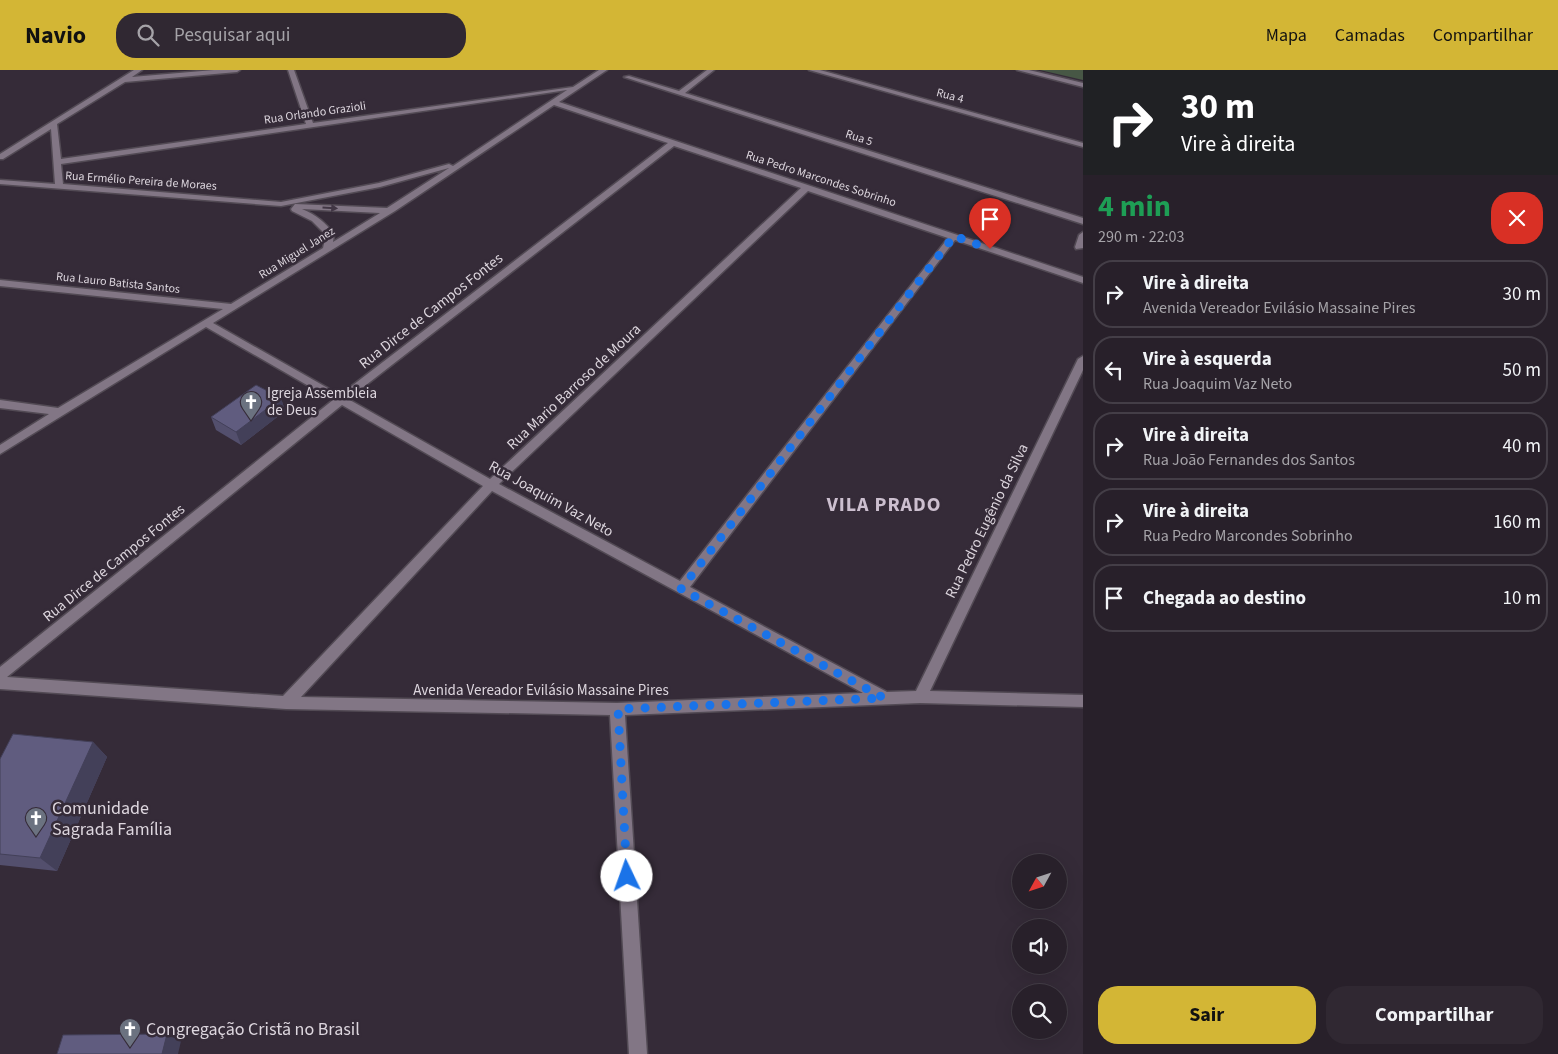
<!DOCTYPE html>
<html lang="pt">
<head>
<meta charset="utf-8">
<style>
	:root { --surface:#28202a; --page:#302832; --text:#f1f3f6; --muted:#a5a3a8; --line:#443e47; --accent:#d3b635 }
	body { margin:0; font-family:"Source Sans 3",sans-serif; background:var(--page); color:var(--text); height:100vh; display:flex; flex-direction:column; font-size:19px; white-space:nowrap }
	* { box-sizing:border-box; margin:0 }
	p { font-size:16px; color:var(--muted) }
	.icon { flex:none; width:28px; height:28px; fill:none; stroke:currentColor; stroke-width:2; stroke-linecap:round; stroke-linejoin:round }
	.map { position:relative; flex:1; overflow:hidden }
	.panel { display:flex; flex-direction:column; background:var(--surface); width:475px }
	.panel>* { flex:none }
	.guide { background:#202124; color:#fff; overflow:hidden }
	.needle { width:32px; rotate:230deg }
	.tools { position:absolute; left:1012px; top:784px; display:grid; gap:10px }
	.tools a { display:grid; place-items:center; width:55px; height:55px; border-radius:50%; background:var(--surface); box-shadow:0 5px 20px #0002,0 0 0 1px var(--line); font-size:25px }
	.pin { position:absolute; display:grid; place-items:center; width:42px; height:42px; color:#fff; margin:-51px -21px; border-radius:50% 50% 50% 0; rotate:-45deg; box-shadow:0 0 5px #0007 }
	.pin .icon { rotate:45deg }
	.me { position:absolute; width:55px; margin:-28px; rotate:357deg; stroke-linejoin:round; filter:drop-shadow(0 0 4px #0008) }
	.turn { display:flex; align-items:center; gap:18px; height:105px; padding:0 15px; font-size:22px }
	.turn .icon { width:65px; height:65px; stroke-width:2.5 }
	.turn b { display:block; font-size:35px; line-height:42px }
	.round { display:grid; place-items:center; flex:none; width:52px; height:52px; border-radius:20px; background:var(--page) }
	.head { display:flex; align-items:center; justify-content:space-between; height:85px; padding:0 15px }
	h1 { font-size:30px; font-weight:700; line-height:38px; color:#1e9e55 }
	.primary-button { display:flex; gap:10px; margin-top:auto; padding:10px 15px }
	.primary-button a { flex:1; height:58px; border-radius:20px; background:var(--accent); color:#111; font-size:20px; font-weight:700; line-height:58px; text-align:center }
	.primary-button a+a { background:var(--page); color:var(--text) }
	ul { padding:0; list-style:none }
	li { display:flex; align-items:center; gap:15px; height:68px; margin:0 10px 8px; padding:0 5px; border:2px solid var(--line); border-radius:20px }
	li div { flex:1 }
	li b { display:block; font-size:19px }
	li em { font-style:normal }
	header { display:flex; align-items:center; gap:30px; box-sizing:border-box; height:70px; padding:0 25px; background:var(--accent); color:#111 }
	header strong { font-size:24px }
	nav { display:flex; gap:28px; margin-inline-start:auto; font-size:18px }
	.search { width:350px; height:45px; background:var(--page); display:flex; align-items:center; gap:12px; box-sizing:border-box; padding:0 18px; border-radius:20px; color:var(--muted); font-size:19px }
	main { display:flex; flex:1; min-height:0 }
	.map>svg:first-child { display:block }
	.green { fill:#475745 }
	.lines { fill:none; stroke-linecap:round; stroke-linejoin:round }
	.minor-casing { stroke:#524a54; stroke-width:3 }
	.minor { fill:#827685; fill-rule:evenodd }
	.wall { fill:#534f6d }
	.shaded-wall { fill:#434059 }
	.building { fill:#605c7f; stroke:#434059 }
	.oneway { fill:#413644 }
	.route { stroke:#1a73e8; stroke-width:9; stroke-dasharray:0 16.2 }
	.labels { text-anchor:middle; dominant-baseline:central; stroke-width:5; stroke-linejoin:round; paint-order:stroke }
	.far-street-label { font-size:12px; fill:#ddd6de; stroke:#352b38 }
	.street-label { font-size:15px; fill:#ddd6de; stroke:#352b38 }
	.poi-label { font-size:15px; fill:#ddd6de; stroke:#352b38; text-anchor:start }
	.near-poi-label { font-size:18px; fill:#ddd6de; stroke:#352b38; text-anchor:start }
	.district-label { font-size:20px; font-weight:bold; letter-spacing:1px; fill:#ccbfcf; stroke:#352b38 }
</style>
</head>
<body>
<header>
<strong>Navio</strong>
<div class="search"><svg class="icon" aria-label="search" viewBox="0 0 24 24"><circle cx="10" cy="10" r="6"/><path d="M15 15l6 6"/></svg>Pesquisar aqui</div>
<nav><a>Mapa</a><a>Camadas</a><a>Compartilhar</a></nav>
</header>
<main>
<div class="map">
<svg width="1083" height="984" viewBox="0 0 1083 984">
	<rect width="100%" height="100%" fill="#352b38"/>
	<path class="green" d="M1040 0H1083V10Z"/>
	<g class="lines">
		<g class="minor-casing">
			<path id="minor" d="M134 0H142L132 7 214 0H240L237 2 125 12 57 54 61 89 306 54 288 0H294L313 53 573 17 599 0H607L559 32 1083 207V213L955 170 690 517 887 622 916 621 1078 289 1083 286V300L930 621 1083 625V637L920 633 625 645 647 984H629L610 645 286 639 0 619V597L333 330 206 257 0 384V375L49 344 0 338V330L58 338 223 239 0 216V210L231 234 323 178 326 165 312 151 292 141 291 139 295 134 387 138 449 98 380 117 281 136 0 114V110L55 114 51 59 3 89H0V84ZM567 20 453 96 449 94 379 113 281 132 63 114 61 94ZM554 35 668 73 340 325 213 253 395 141ZM674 76 801 118 490 409 348 329ZM808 121 948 168 680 511 499 414ZM302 139 380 143 333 172 334 165C326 152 316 145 302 139ZM342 335 483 416 283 626 7 607ZM492 421 863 623 617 633 301 627Z
				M707 0H714L685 23 1083 148V154L624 7 629 6 679 21Z
				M809 0H820L1083 73V77Z
				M1017 0H1029L1083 13V17Z
				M1083 162V178L1076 179 1075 177 1079 165Z"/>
		</g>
		<use href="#minor" class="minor"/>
	</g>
	<path class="wall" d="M281 328 285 341 241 375 216 360 211 347Z
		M93 672 107 687 57 801 0 795V689Z"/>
	<path class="shaded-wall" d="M281 328 285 341 241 375 236 362Z
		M93 672 107 687 57 801 40 788Z
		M167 964 181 971 178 984H162Z"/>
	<path class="building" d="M256 315 281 328 236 362 211 347Z
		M13 664 93 672 40 788 0 784V689Z
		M167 964 162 984H57L63 965Z"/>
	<defs><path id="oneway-solid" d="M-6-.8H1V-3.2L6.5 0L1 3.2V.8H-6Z" transform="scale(1.25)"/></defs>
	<use class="oneway" href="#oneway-solid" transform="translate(330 138) rotate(4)"/>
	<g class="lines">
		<path class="route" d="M627 806 618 639 884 628 681 519 954 166 990 179"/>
	</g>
	<defs>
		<g id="church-pin" transform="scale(1.125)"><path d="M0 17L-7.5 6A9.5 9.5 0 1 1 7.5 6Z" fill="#6b7280" stroke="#352b38"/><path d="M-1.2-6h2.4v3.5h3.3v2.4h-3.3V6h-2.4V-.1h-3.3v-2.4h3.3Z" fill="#fff"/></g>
	</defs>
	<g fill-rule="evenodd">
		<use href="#church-pin" x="251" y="332"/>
		<use href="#church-pin" x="36" y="748"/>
		<use href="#church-pin" x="130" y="959"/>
	</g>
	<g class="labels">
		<g class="far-street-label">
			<text transform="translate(950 26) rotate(15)">Rua 4</text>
			<text transform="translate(315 43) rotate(-8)">Rua Orlando Grazioli</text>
			<text transform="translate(859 68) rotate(18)">Rua 5</text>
			<text transform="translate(821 109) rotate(18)">Rua Pedro Marcondes Sobrinho</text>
			<text transform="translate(141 111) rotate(4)">Rua Ermélio Pereira de Moraes</text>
			<text transform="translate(297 183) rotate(-32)">Rua Miguel Janez</text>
			<text transform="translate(118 213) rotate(6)">Rua Lauro Batista Santos</text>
		</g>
		<g class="street-label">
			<text transform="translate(431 241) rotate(-38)">Rua Dirce de Campos Fontes</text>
			<text transform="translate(574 317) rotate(-43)">Rua Mario Barroso de Moura</text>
			<text transform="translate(551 429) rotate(29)">Rua Joaquim Vaz Neto</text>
			<text transform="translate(987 451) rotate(-64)">Rua Pedro Eugênio da Silva</text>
			<text transform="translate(114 493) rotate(-39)">Rua Dirce de Campos Fontes</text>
			<text x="541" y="620">Avenida Vereador Evilásio Massaine Pires</text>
		</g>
		<g class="poi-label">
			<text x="267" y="323">Igreja Assembleia<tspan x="267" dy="17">de Deus</tspan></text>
		</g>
		<g class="near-poi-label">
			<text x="52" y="738">Comunidade<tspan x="52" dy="21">Sagrada Família</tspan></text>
			<text x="146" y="959">Congregação Cristã no Brasil</text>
		</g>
		<g class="district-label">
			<text x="884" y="435">VILA PRADO</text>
		</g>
	</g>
</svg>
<div class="tools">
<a><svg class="needle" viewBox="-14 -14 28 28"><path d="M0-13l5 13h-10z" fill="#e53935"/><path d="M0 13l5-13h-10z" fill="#a5a3a8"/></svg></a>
<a><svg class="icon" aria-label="sound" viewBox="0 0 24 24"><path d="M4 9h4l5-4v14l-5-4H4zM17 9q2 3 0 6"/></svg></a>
<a><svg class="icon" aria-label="search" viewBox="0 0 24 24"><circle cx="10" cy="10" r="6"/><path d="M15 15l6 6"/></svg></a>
</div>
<div class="pin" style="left:990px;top:179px;background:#d93025"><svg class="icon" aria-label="arrive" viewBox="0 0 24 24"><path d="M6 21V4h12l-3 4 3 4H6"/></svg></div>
<svg class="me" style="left:627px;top:806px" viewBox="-20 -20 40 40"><circle r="19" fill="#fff"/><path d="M0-13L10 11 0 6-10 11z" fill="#1a73e8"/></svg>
</div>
<section class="panel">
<div class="guide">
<div class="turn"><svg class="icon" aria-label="right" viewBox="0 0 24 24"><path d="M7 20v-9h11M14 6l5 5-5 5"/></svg><div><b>30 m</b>Vire à direita</div></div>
</div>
<div class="head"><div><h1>4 min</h1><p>290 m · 22:03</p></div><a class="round" style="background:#d93025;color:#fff"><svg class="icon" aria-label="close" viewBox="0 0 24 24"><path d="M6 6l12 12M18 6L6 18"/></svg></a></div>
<ul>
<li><svg class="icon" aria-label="right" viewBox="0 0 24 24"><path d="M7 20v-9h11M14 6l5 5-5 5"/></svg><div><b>Vire à direita</b><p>Avenida Vereador Evilásio Massaine Pires</p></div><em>30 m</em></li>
<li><svg class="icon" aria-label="left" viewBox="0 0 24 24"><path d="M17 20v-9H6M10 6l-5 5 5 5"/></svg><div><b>Vire à esquerda</b><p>Rua Joaquim Vaz Neto</p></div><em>50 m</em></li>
<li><svg class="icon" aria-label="right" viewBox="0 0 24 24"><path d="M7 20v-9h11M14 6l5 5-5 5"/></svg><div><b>Vire à direita</b><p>Rua João Fernandes dos Santos</p></div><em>40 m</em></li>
<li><svg class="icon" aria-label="right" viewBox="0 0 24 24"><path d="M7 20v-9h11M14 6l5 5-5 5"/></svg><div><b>Vire à direita</b><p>Rua Pedro Marcondes Sobrinho</p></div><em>160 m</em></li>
<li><svg class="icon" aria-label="arrive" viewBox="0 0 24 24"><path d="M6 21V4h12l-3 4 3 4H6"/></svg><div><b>Chegada ao destino</b></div><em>10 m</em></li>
</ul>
<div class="primary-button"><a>Sair</a><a>Compartilhar</a></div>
</section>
</main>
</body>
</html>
